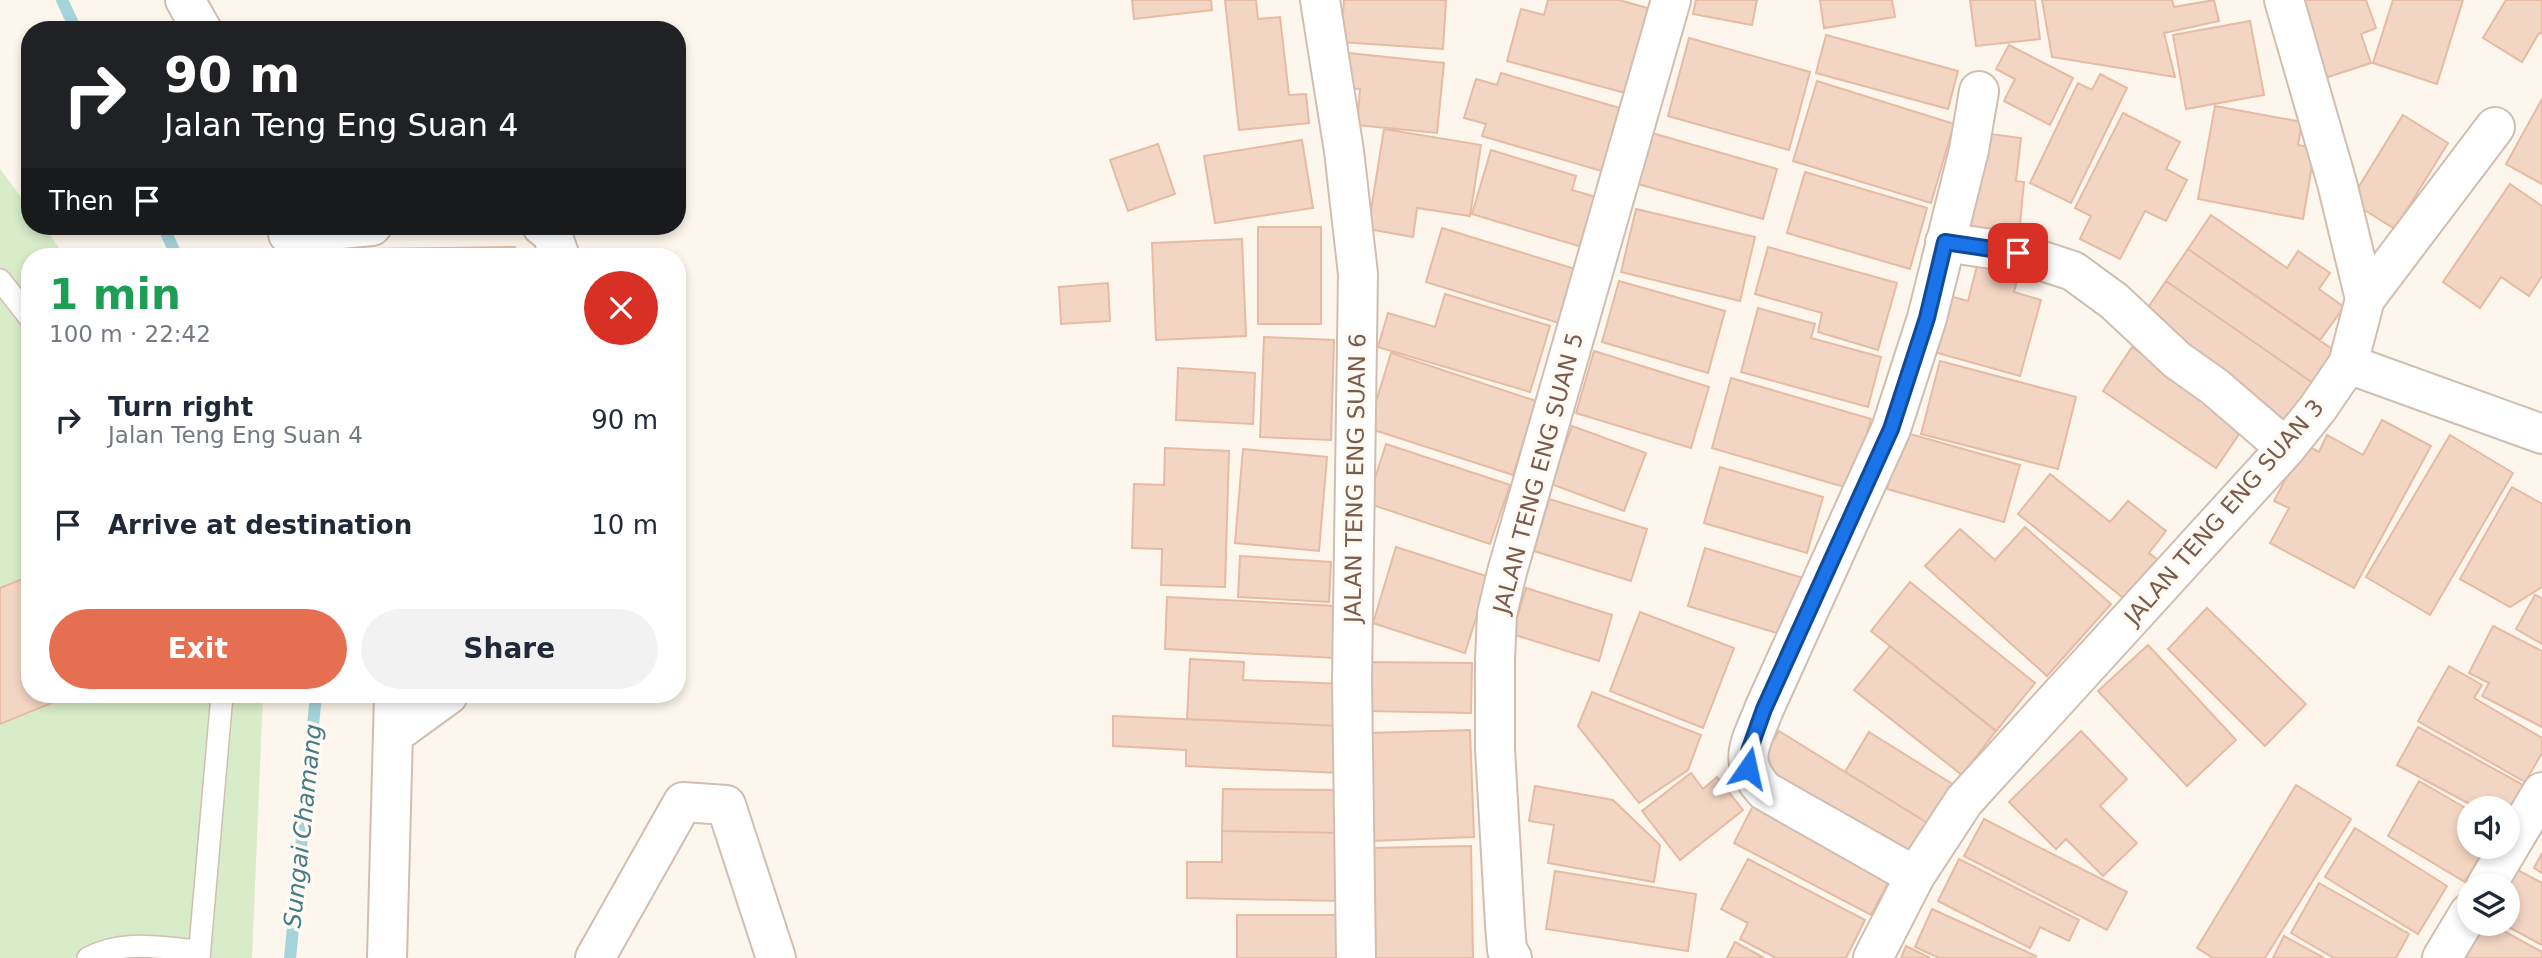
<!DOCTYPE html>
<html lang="en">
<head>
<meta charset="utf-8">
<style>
	:root { --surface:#fff; --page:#f2f2f3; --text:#1f2937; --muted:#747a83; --accent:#e76f51 }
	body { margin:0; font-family:"DejaVu Sans",sans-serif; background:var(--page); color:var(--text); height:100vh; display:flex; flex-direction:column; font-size:26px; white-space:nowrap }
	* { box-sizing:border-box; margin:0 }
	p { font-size:23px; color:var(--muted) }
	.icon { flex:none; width:38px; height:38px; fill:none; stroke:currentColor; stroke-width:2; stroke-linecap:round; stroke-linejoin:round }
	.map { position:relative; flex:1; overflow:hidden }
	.sheet { position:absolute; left:21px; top:248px; width:665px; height:455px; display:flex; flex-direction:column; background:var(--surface); border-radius:28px; box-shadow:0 4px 10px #0003 }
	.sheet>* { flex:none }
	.banner { position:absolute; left:21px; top:21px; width:665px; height:214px; border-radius:28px; box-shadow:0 4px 10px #0003; background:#202124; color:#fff; overflow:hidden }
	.buttons { position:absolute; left:2457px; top:796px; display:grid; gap:14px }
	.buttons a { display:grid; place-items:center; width:63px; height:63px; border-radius:50%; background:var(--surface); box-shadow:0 4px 10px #0003; font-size:35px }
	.pin { position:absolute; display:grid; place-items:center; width:60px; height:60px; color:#fff; margin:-30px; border-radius:14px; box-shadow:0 4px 10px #0006 }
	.me { position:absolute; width:77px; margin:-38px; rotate:11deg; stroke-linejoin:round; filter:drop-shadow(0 0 5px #0008) }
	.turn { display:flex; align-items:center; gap:24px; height:147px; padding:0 28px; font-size:32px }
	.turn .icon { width:91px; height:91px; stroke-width:2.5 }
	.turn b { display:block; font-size:49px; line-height:60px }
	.then { display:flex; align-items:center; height:66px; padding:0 28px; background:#0003; gap:14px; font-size:26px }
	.round { display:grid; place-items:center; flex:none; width:74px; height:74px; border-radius:37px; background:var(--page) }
	.head { display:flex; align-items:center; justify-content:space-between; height:119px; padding:0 28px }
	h1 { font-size:42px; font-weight:700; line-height:52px; color:#1e9e55 }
	.cta { display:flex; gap:14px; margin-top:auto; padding:14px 28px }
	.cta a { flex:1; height:80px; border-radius:42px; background:var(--accent); color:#fff; font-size:28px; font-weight:700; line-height:80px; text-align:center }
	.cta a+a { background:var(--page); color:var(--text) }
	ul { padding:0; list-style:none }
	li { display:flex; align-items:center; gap:21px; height:105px; padding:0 28px }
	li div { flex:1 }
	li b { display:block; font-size:26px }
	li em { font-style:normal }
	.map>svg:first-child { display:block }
	.green { fill:#d8ecc9 }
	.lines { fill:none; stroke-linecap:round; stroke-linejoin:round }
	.stream { stroke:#a5d3da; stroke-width:12 }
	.building { fill:#f3d5c3; stroke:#e6bba3; stroke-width:2 }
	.service-casing { stroke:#d1beb0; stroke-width:24 }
	.minor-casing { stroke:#d1beb0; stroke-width:42 }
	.service { stroke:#fff; stroke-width:21 }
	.minor { stroke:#fff; stroke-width:38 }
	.route-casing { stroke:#114b97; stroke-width:18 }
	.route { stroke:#1a73e8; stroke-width:12 }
	.labels { text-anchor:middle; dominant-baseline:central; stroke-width:7; stroke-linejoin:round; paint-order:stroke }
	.street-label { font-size:23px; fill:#7a5c4d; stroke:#fffaf3 }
	.water-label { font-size:24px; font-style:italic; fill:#437c86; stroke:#fffaf3 }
</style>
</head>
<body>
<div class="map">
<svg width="2542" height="958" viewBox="0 0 2542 958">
	<rect width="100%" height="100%" fill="#fdf6ec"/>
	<path class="green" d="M0 169 30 209V226H43L66 257H30V695H263L252 958H0Z"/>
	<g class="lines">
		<path class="stream" d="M62 0 76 30
			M163 226 177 257
			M290 958 316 695"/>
	</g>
	<path class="building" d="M1132 0H1211L1212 10 1134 19Z
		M1225 0H1256L1258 19 1280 17 1289 95 1306 94 1309 123 1239 130Z
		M1344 0H1446L1443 49 1341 42Z
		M1548 0H1619L1651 9 1629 94 1507 61 1521 9 1544 15Z
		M1696 0H1757L1752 25 1693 14Z
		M1820 0H1892L1895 17 1824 28Z
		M1970 0H2035L2040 39 1976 46Z
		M2042 0H2172L2174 7 2214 0 2219 21 2164 33 2175 77 2052 57Z
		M2295 0H2366L2376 28 2361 34 2371 63 2322 79Z
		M2393 0H2463L2437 84 2373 63Z
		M2506 0H2542V34L2539 33 2522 62 2483 38Z
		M2250 21 2264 95 2186 109 2173 35Z
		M1826 35 1958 71 1948 109 1816 73Z
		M1689 38 1810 72 1789 150 1668 116Z
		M2009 45 2073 78 2050 125 2004 101 2015 79 1996 69Z
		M1348 53 1444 63 1437 133 1357 125 1360 89 1345 88Z
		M1501 73 1623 109 1605 172 1482 136 1486 124 1464 118 1476 79 1497 85Z
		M2100 74 2127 88 2071 203 2030 183 2078 83 2092 90Z
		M1817 81 1954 124 1931 203 1793 161Z
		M2542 99V184L2506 164Z
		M2215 106 2302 122 2298 145 2315 148 2303 219 2198 199Z
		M2123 113 2180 142 2166 169 2187 180 2166 221 2145 211 2120 259 2080 239 2091 216 2075 208Z
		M2403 115 2448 143 2395 229 2350 201Z
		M1384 129 1481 145 1470 216 1417 208 1413 237 1368 229Z
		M1975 132 2021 138 2016 181 2024 182 2019 234 1964 228Z
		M1652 133 1777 169 1763 219 1638 184Z
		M1302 140 1313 208 1215 223 1204 156Z
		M1158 144 1175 194 1128 211 1110 160Z
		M1491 150 1576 176 1572 190 1596 197 1582 247 1472 214Z
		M1805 172 1927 208 1910 269 1787 233Z
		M2510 184 2542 206V276L2529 296 2501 277 2480 308 2443 282Z
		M1636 209 1755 237 1740 301 1621 272Z
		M2211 215 2287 268 2298 251 2330 273 2319 289 2344 307 2320 340 2188 249Z
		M1258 227H1321V324H1258Z
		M1442 228 1575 269 1559 323 1426 282Z
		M1242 239 1246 336 1156 340 1152 243Z
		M515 247 518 257H374L372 249Z
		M1768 247 1897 283 1878 350 1818 332 1822 313 1755 294Z
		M2188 249 2335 351 2313 383 2166 281Z
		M1978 262 2019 273 2014 292 2041 300 2020 376 1927 350 1942 294 1968 301Z
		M1619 281 1725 311 1708 373 1602 342Z
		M2166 281 2313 383 2284 426 2154 336 2164 321 2147 309Z
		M1108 283 1110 321 1061 324 1059 287Z
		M1445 294 1550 326 1530 392 1378 347 1388 313 1435 327Z
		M1758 308 1815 324 1811 338 1881 357 1868 407 1741 372Z
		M1264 337 1334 340 1331 440 1260 437Z
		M2132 347 2246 424 2216 468 2103 391Z
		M1594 351 1709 387 1691 448 1576 413Z
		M1391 353 1536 401 1513 475 1368 428Z
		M1940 361 2076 397 2058 469 1921 434Z
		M1178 368 1255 373 1253 424 1176 420Z
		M1731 378 1871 419 1851 489 1712 448Z
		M2382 420 2431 446 2354 588 2270 543 2289 508 2274 501 2304 444 2319 452 2327 435 2363 455Z
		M1572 426 1646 453 1624 511 1551 484Z
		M1903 432 2020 465 2004 522 1887 489Z
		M2450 435 2513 473 2430 615 2366 577Z
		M1386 444 1510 485 1490 544 1367 503Z
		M1165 448 1229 451 1225 587 1161 585 1162 549 1132 548 1134 484 1164 485Z
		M1243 449 1327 457 1319 551 1235 543Z
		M1720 467 1823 497 1807 553 1704 523Z
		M2050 474 2110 522 2128 501 2166 531 2149 553 2158 560 2126 600 2018 514Z
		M2512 487 2542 504V587L2510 607 2460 579Z
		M1549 499 1647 529 1631 581 1534 551Z
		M2025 527 2111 604 2047 676 1925 566 1960 529 1995 560Z
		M1396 547 1489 577 1465 653 1373 623Z
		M1705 548 1806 579 1790 637 1688 606Z
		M1240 556 1331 562 1329 602 1238 597Z
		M30 576V695H71L0 724V588Z
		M1910 582 2035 683 1996 731 1871 631Z
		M1526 588 1612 615 1599 661 1512 634Z
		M2535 595 2542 598V644L2516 629Z
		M1167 597 1338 606 1335 658 1165 649Z
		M2207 608 2306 704 2265 746 2168 649Z
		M1640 612 1734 648 1703 728 1610 691Z
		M2493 626 2542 651V727L2482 696 2489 683 2469 673Z
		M2148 645 2236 740 2187 786 2098 691Z
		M1890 646 1996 731 1962 775 1854 690Z
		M1190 659 1244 662 1243 680 1343 684 1342 726 1187 719Z
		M1367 662 1472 663 1471 713 1367 711Z
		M2449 666 2482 685 2474 698 2542 738V753L2525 782 2418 721Z
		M1592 692 1701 735 1688 770 1639 803 1578 726Z
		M1113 716 1342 726 1340 773 1186 766V750L1113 746Z
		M2418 727 2525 786 2508 818V808H2477L2397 765Z
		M1470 730 1474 837 1372 841 1367 733Z
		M1779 731 1929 824 1904 863 1755 770Z
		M2081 731 2127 779 2100 806 2137 843 2103 876 2066 839 2056 849 2009 802Z
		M1869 732 1954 785 1929 824 1845 772Z
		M1691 773 1703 789 1717 777 1743 810 1680 860 1642 811Z
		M2419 781 2469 810V847H2485L2465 882 2388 836Z
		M2296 785 2351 819 2265 958H2213L2197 948Z
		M1535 786 1613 800 1660 845 1654 882 1548 863 1554 825 1529 821Z
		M1223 789 1343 790 1342 833 1222 831Z
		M1757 798 1895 870 1871 915 1734 843Z
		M1984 819 2127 892 2107 930 1964 856Z
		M2355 828 2447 886 2418 934 2325 877Z
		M1222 831 1342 833V901L1187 898V862H1222Z
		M1471 846 1473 958H1371L1369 848Z
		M2542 853V873L2534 868Z
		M1748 859 1865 920 1846 958H1776L1740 939 1748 923 1721 909Z
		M1959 859 2079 920 2069 941 2040 927 2030 948 1938 901Z
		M2510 866 2542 883V945L2503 924H2508V886Z
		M1555 871 1696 894 1688 951 1546 929Z
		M2319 883 2409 934 2396 958H2334L2291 933Z
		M1932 909 2036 956 2035 958H1939L1915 947Z
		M1237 915H1346V958H1237Z
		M2479 924H2491L2542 952V958H2461Z
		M2284 936 2324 958H2273Z
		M1735 942 1764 958H1727Z
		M1906 946 1930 958H1901Z"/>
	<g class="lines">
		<g class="service-casing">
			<path id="service" d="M0 280 30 318
				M88 958C123 939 161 948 199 951
				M199 958 222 695"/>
		</g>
		<g class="minor-casing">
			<path id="minor" d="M185 0 202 30
				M1320 0 1344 151 1358 274 1352 680 1356 958
				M542 226 552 234 560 257
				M288 234 372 226
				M1945 242 2018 253 2073 271 2114 301 2177 360 2215 387 2286 448
				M2365 299 2495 127
				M2348 364 2542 434
				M393 735 448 695
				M1915 876 1765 791C1736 760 1751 744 1764 709L1891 429 1927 318 1969 150 1979 91
				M2486 886 2542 792
				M387 958 394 695
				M595 958 683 802 726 805 776 958
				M1512 958 1507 950 1505 924 1495 749V659L1497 614 1507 572 1671 0
				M1873 958 1915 876 1964 801 2286 448 2318 408 2348 364 2365 299 2337 183 2284 0
				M2442 958 2469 913"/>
		</g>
		<use href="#service" class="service"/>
		<use href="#minor" class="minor"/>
	</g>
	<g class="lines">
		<g class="route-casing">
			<path id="route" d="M1748 768 1749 751 1764 709 1891 429 1927 318 1945 242 2018 253"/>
		</g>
		<use href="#route" class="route"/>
	</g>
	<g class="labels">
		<g class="street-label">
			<text transform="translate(1538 473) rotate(-75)">JALAN TENG ENG SUAN 5</text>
			<text transform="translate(1355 478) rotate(-89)">JALAN TENG ENG SUAN 6</text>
			<text transform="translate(2224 512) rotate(-49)">JALAN TENG ENG SUAN 3</text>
		</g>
		<g class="water-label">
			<text transform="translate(303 826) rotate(-84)">Sungai Chamang</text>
		</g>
	</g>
</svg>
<div class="buttons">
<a><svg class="icon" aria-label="sound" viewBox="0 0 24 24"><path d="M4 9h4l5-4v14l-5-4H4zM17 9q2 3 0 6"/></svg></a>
<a><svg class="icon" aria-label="layers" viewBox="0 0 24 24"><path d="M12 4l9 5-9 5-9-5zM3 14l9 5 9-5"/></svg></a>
</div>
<div class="pin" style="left:2018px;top:253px;background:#d93025"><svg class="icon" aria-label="arrive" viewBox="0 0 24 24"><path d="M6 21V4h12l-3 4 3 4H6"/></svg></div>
<svg class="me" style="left:1748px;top:768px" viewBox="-20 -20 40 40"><path d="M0-17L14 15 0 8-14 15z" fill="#1a73e8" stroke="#fff" stroke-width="4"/></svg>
<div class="banner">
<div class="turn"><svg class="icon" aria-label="right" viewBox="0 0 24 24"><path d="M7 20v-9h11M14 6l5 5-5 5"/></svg><div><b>90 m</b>Jalan Teng Eng Suan 4</div></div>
<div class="then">Then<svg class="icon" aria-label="arrive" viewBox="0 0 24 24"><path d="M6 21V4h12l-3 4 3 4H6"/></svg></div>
</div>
<section class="sheet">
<div class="head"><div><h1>1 min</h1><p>100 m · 22:42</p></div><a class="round" style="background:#d93025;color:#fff"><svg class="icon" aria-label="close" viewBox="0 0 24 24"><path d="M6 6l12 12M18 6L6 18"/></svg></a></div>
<ul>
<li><svg class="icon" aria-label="right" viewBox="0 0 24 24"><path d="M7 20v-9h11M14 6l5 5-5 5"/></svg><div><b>Turn right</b><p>Jalan Teng Eng Suan 4</p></div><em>90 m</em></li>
<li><svg class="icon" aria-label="arrive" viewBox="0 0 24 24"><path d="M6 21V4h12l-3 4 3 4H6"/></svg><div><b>Arrive at destination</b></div><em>10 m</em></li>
</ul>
<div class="cta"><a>Exit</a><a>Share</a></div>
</section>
</div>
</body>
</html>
